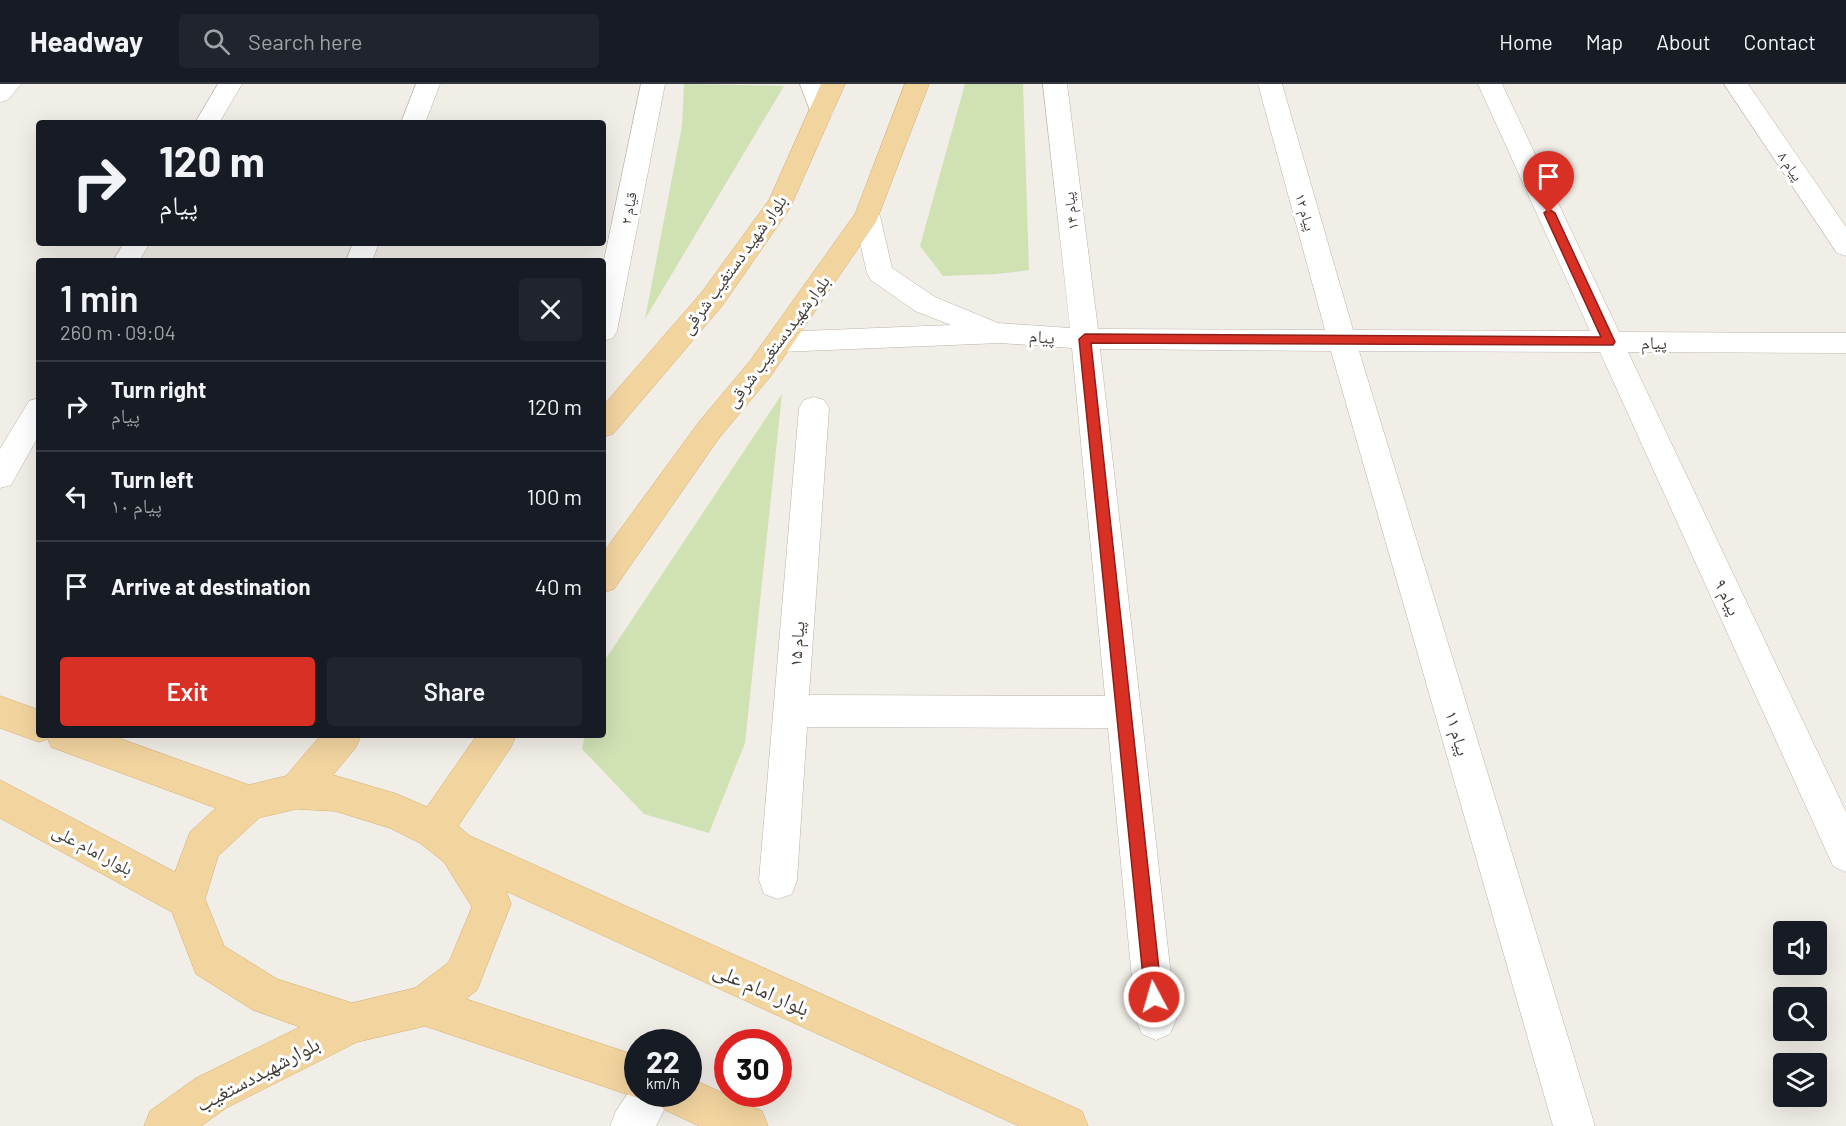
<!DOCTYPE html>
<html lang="en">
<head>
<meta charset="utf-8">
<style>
	:root { --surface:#171b24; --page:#20242c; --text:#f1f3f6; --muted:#9ea1a6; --line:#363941; --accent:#d93025 }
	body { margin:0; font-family:Barlow,"Noto Naskh Arabic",sans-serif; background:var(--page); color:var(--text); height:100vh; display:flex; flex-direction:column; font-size:22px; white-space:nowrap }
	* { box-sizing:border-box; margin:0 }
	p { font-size:20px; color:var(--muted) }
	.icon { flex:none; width:33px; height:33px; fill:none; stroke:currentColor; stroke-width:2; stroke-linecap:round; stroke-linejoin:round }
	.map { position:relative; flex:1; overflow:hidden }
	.panel { position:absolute; left:36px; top:174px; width:570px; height:480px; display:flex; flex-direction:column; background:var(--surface); border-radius:6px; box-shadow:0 6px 24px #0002 }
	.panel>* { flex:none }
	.guide { position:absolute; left:36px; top:36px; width:570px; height:126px; border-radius:6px; box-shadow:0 6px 24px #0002; background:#171b24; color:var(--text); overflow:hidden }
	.controls { position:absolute; left:1773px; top:837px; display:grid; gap:12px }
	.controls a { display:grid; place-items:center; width:54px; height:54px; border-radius:6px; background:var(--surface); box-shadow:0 6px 24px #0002; font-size:30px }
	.speed { position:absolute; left:624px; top:945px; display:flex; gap:12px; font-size:30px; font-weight:700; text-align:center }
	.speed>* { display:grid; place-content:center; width:78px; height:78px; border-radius:50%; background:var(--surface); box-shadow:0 6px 24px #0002; line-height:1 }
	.speed small { font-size:15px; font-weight:400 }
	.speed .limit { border:9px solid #d22; background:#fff; color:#111 }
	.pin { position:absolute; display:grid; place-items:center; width:51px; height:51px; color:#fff; margin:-62px -26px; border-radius:50% 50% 50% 0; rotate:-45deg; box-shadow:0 0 6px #0007 }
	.pin .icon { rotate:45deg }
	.me { position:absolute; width:66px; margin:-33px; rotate:354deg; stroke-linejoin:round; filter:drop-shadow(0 0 4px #0008) }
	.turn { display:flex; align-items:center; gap:21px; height:126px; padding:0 24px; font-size:27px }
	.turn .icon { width:78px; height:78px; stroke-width:2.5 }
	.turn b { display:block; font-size:42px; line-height:51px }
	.round { display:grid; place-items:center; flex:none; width:63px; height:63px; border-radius:6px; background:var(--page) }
	.headline { display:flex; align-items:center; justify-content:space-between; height:102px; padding:0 24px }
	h1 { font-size:36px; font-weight:600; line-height:45px }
	.cta { display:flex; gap:12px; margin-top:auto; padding:12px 24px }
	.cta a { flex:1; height:69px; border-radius:6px; background:var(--accent); color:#fff; font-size:24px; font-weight:600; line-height:69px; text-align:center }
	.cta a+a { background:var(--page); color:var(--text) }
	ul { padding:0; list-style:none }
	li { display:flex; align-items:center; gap:18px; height:90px; padding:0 24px; border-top:2px solid var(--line) }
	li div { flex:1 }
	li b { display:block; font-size:22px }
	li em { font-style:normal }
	header { display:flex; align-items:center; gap:36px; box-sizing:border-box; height:84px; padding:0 30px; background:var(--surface); border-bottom:2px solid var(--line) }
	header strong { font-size:28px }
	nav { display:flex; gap:33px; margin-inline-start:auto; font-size:21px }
	.search { width:420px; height:54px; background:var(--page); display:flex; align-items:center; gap:15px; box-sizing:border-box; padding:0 21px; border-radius:6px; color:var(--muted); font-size:22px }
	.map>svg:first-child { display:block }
	.green { fill:#d0e1b4 }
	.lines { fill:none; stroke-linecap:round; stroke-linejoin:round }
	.minor-casing { stroke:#bbb4aa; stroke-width:1 }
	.major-casing { stroke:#d5af71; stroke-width:1 }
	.minor { fill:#fff; fill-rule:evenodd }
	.major { fill:#f2d49f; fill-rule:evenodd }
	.route { fill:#d93025; stroke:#8d1f18; stroke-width:1.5 }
	.labels { text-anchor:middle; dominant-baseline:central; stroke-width:6; stroke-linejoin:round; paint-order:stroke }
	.far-street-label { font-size:15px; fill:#433d37; stroke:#fff }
	.street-label { font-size:18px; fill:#433d37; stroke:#fff }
	.near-street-label { font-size:21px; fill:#433d37; stroke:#fff }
</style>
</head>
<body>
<header>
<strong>Headway</strong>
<div class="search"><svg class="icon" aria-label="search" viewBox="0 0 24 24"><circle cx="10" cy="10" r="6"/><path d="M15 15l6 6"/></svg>Search here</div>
<nav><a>Home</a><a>Map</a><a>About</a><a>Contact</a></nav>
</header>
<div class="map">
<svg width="1846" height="1042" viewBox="0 0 1846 1042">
	<rect width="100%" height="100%" fill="#f1ede7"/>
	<path class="green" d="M684 0 784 2 645 235 682 42Z
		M965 0H1023L1029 186 997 190 943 192 920 162Z
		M782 310 745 659 709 749 644 730 582 665 585 651H603V579Z"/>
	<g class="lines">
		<g class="minor-casing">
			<path id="minor" d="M0 0H21L8 16 0 18Z
				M218 0H242L219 39H195Z
				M416 0H440L425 39H401Z
				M641 0H665L617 247 613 254 603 257V181Z
				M800 0H824L833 29 829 34 821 36 813 34Z
				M1043 0H1067L1098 245 1325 246 1258 0H1282L1353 246 1590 247 1478 0H1502L1619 248 1846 249V269L1628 268 1846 728V788L1833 782 1600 268 1359 267 1595 1042H1553L1331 267 1100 265 1176 936 1170 950 1156 956 1142 950 1136 936 1108 644 807 643 797 796 792 810 778 815 764 810 759 796 799 324 804 316 814 313 824 316 829 324 809 611 1105 612 1072 264 1000 259 779 268 769 265 765 258 769 251 779 248 951 241 915 227 871 196 867 189 854 132 858 126 867 123 876 126 880 132 892 184 935 213 998 239 1070 244Z
				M1724 0H1748L1846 143V172L1837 169Z
				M124 159H150L139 177H113Z
				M353 159H379L372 177H346Z
				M39 314V351L11 401 0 404V365L29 317Z
				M638 994V1010H672L656 1042H610L616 1027Z"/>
		</g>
		<g class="major-casing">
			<path id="major" d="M821 0H845L790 124 722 222 613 350 603 353V322L702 208 769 116Z
				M905 0H929L876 138 770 293 719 354 614 505 603 509V469L699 338 750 277 855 130Z
				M0 612 39 626V651H110L249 701 286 692 321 651H361L356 663 333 691 397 710 427 723 477 651H516L511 663 458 742 470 752 1082 1027 1088 1042H1019L506 807 511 820 477 906 466 915 638 972V1010H649L638 1014 425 942 357 958 226 1024 201 1042H144L150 1027 196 994 300 943 253 926 196 890 172 828 0 734V696L175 788 190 748 216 724 51 663 48 655 39 658 0 644ZM297 725 335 727 390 744 420 759 444 778 472 823 449 878 415 904 352 919 277 895 224 862 205 815 218 772 259 734Z
				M688 993 762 1027 768 1042H699L663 1025 657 1010H688Z"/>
		</g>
		<use href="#minor" class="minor"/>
		<use href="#major" class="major"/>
	</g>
	<path class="route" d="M1549 125 1555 129 1615 258 1613 261 1091 259 1162 913 1160 919 1154 921 1148 919 1145 913 1079 255 1085 250 1601 253 1544 129Z"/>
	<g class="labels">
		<g class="far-street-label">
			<text transform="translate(1791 82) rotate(56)">پیام ۸</text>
			<text transform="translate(628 124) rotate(-79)">قیام ۲</text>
			<text transform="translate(1070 127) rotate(-97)">پیام ۱۴</text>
			<text transform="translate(1306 128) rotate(74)">پیام ۱۲</text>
		</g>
		<g class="street-label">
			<text transform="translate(733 180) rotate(-54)">بلوار شهید دستغیب شرقی</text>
			<text transform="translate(1042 252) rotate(4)">پیام</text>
			<text transform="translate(777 257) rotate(-53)">بلوارشهیددستغیب شرقی</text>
			<text x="1654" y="258">پیام</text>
			<text transform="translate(1728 513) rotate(65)">پیام ۹</text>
			<text transform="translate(796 560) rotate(-86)">پيام ۱۵</text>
			<text transform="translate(1458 649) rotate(74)">پیام ۱۱</text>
			<text transform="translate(93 765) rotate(28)">بلوار امام علی</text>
		</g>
		<g class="near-street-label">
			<text transform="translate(762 904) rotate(24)">بلوار امام علی</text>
			<text transform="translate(257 989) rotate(-28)">بلوارشهیددستغیب</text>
		</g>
	</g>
</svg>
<div class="controls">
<a><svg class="icon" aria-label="sound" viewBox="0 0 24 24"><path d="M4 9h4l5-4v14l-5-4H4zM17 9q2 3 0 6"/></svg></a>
<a><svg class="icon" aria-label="search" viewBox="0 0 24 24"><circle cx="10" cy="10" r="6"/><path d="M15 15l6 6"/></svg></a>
<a><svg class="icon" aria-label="layers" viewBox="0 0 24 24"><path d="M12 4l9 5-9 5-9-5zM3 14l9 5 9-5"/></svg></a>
</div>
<div class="speed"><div>22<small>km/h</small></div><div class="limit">30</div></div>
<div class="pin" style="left:1549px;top:129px;background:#d93025"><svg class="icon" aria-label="arrive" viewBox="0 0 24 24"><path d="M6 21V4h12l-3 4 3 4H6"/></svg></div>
<svg class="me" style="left:1154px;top:913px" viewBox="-20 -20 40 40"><circle r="17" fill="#d93025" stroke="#fff" stroke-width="3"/><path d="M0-11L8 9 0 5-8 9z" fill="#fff"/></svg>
<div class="guide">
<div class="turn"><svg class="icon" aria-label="right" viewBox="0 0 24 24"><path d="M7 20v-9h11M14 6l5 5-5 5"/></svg><div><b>120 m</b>پیام</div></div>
</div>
<section class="panel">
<div class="headline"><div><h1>1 min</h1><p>260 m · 09:04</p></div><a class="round"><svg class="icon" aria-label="close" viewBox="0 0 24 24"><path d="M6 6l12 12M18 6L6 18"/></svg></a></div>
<ul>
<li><svg class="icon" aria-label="right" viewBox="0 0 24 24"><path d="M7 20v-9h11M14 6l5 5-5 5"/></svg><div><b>Turn right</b><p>پیام</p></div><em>120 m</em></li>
<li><svg class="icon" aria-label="left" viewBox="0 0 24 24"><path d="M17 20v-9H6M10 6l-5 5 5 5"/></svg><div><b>Turn left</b><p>پیام ۱۰</p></div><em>100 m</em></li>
<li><svg class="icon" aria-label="arrive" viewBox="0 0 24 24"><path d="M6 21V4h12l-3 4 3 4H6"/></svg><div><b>Arrive at destination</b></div><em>40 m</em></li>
</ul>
<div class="cta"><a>Exit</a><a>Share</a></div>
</section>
</div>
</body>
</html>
